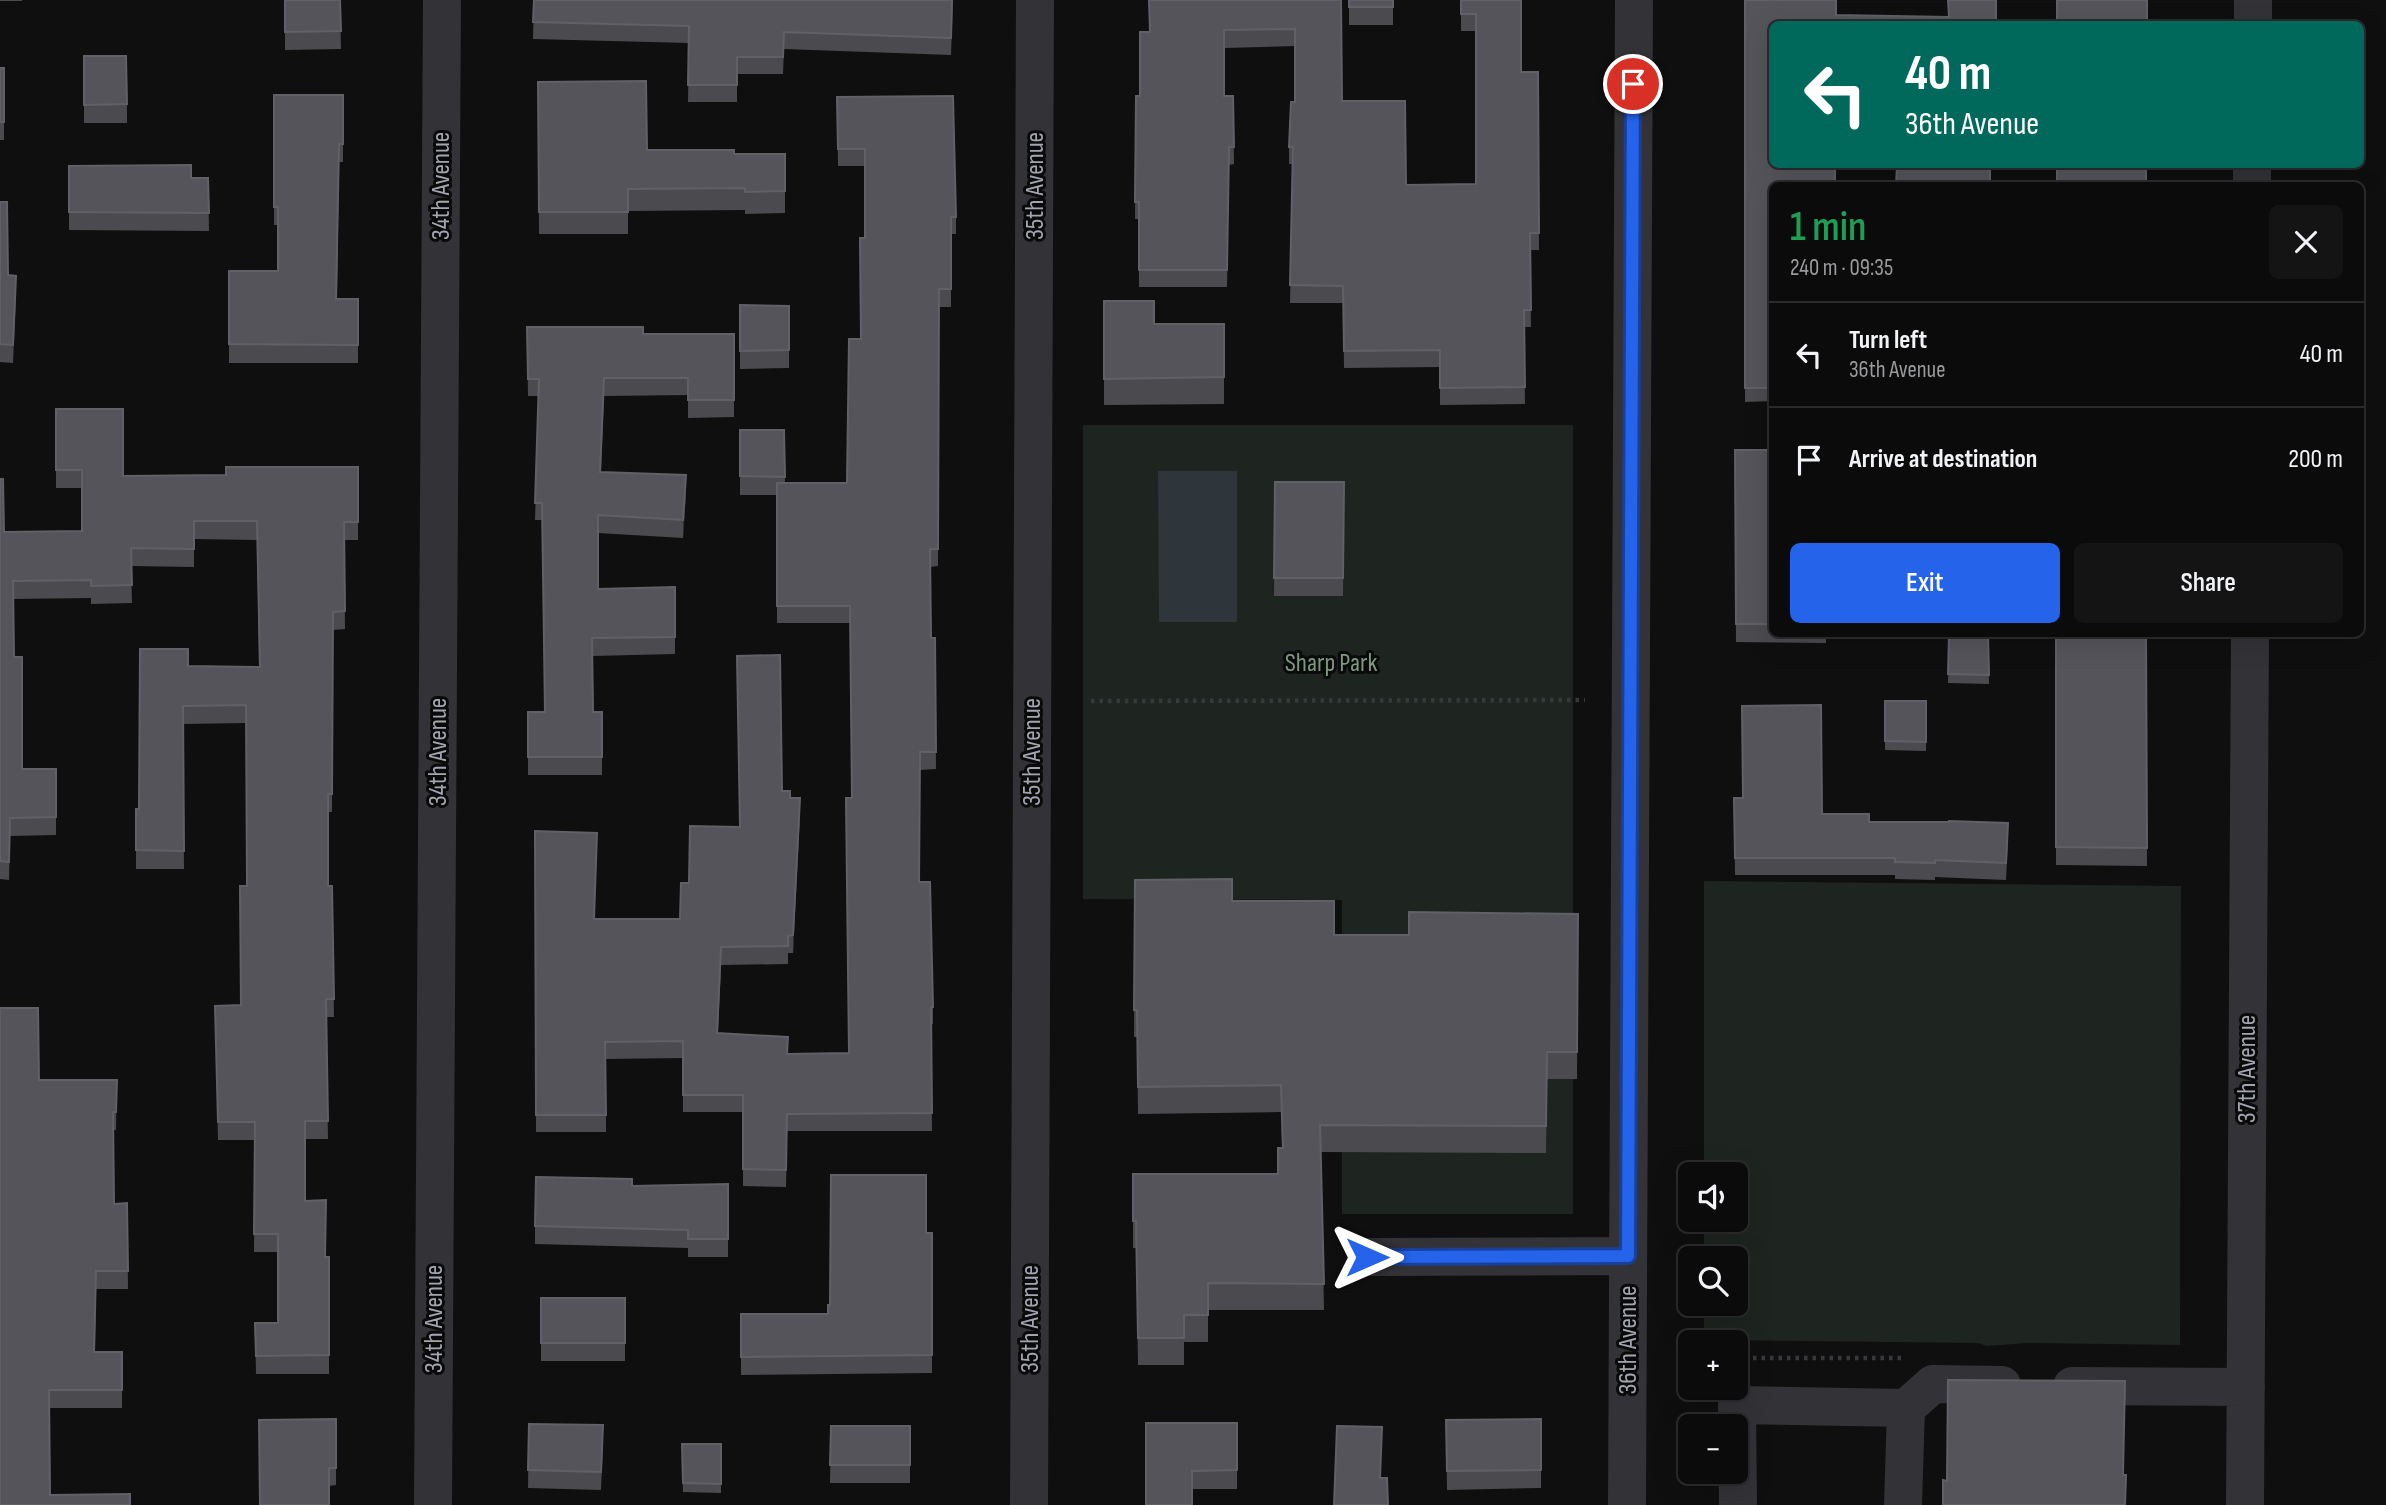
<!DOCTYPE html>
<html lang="en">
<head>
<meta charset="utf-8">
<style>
	:root { --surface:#0b0b0c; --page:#141415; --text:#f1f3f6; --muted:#9a9b9d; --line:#2b2b2d; --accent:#2563eb }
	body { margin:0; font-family:"Sofia Sans Condensed",sans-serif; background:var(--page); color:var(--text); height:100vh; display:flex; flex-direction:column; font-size:26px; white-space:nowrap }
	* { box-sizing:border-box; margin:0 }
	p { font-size:23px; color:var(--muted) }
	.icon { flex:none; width:38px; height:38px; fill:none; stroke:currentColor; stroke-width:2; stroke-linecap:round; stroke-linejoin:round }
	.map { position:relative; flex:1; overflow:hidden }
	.sheet { position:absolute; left:1769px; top:182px; width:595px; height:455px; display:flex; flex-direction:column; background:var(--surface); border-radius:10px; box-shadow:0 7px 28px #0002,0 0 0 2px var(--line) }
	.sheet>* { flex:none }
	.banner { position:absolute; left:1769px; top:21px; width:595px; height:147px; border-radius:10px; box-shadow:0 7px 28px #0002,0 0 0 2px var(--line); background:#00695c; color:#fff; overflow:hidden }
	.controls { position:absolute; left:1678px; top:1162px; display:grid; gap:14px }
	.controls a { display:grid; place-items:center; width:70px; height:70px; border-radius:10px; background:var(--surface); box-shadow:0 7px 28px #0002,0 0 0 2px var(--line); font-size:35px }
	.pin { position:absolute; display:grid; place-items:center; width:60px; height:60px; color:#fff; margin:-30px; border:4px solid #fff; border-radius:50%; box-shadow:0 2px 7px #0007 }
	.me { position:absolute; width:77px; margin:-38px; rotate:90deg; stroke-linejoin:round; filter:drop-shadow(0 0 5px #0008) }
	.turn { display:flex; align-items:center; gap:24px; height:147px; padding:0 21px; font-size:32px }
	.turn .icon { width:91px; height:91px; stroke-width:2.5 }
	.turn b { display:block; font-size:49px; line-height:60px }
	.round { display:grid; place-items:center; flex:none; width:74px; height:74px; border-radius:10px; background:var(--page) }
	.summary { display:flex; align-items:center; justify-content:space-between; height:119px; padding:0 21px }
	h1 { font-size:42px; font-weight:600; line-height:52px; color:#1e9e55 }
	.primary-button { display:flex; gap:14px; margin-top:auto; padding:14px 21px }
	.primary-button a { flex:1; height:80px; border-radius:10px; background:var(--accent); color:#fff; font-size:28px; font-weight:600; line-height:80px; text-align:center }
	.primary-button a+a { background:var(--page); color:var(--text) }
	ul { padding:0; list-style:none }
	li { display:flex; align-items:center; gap:21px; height:105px; padding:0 21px; border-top:2px solid var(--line) }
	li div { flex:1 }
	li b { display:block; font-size:26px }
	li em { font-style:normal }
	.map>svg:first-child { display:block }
	.green { fill:#1e241f }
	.water { fill:#2e353b }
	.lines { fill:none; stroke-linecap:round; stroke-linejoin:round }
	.path { stroke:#37383c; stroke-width:4.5; stroke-dasharray:3.5 5; stroke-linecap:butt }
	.minor { stroke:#333337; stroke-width:38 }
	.wall { fill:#4b4b4f }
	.shaded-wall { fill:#2f2f32 }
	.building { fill:#54545a; stroke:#606167; stroke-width:2 }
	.route-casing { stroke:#184099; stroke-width:18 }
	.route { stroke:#2563eb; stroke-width:12 }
	.labels { text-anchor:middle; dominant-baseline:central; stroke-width:6; stroke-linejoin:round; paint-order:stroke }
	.street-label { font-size:26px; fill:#a2a5b0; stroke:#0a0a0b }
	.park-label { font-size:26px; fill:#7b997f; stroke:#0a0a0b }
</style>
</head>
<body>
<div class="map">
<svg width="2386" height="1505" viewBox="0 0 2386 1505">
	<rect width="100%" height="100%" fill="#0f0f10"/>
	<path class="green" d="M1083 425H1573V1214H1342V900L1083 899Z
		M1704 881 2181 886 2180 1345 2028 1343 1987 1346 1978 1343 1704 1340V1304H1736V1258H1704V1220H1736V1174H1704Z"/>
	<path class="water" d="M1158 471H1237V622H1159Z"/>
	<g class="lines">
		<path class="path" d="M1091 701 1585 700
			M1736 1358H1903"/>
		<path class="minor" d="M2253 24V0
			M2252 186V164
			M1367 1257 1628 1256
			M2072 1386 2246 1387
			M433 1505 442 0
			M1029 1505 1035 0
			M1627 1505 1634 0
			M1738 1505 1737 1405 1906 1408 1933 1384 2002 1385
			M1903 1505 1906 1408
			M2245 1505 2250 634"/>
	</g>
	<path class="wall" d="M0 0H22V1H0Z
		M285 0H340L341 49 285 50Z
		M534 0H953L951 55 784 49 783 74H737V102H688L689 43 533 39Z
		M1341 0 1342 101 1406 185 1476 184V31H1461V0H1522L1521 72H1538L1539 250H1530L1531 327H1524L1525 404 1440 405V367L1344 368 1343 303H1290L1293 164H1289V147L1295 102V46L1224 48V96H1233L1234 164 1229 165 1227 287H1139V219H1135L1136 96H1140L1150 32Z
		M1349 0H1393V25H1349Z
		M1745 0 1836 15 1996 24H1773V401L1745 402Z
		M84 56 127 104V123H84Z
		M0 68H4V140H0Z
		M538 82 647 150 734 154H785V213L745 214V210L628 211V234H539Z
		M274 95H343V162H339L337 299H358V363H229V271H278V225H274Z
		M837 97 956 217V234H951V307H939L938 566 930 567 931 638H935L936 769 920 770 919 882 933 1007V1024H931L932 1131H787L786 1187 743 1186V1112H683V1058L606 1059V1132H536L535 831 595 919H680L689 883 740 827 782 791 790 798 800 815 793 953H788V964L721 965 718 1034 788 1054 849 1053 852 798 850 623H777V495H740V430H784L785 483H847L860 339 865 238V166H838Z
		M69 166 191 178H208L209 231 69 230Z
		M0 202 8 275 16 294 13 363 0 362Z
		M1104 301 1154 324H1224V404L1104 405Z
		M740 305 789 306V368L740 369Z
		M527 327 643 334H734V417L688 418V395L604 396 601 472 686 493 683 538 598 533V589L675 587V654L592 656 593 712H602V775H528V712H545L542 520H535L539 396H528Z
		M56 409 123 476 226 475 358 467V540H344L345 629 333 630 332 812H328V886H332L334 1017H326L328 1139H305V1201L326 1257H329V1374H256L255 1323H278V1252H254L255 1140H218L215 1006 241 1005 247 886 246 723 183 724 184 869H136V809H139L188 666 259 667 257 540 194 539V567L131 566 132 603 91 604V598L13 599 14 657 22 769H56V835L10 836 9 880 0 879V479L4 532 82 531V488H56Z
		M1735 450H1773V634H1826V643L1736 642Z
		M1275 482H1344L1343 596H1274Z
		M1949 634H1988L1989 684 1948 683Z
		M2056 634H2146L2147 866 2056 865Z
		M1885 701H1926V751L1885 750Z
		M1734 798 1869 822 2008 840 2006 880 1935 877V880L1895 879V875H1735Z
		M1135 880 1232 901 1334 935H1409L1578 914 1577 1079H1547L1546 1153 1321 1152 1324 1310H1208V1342H1184V1365H1138L1136 1248H1133V1174H1278L1282 1148 1281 1112 1138 1114 1137 1037H1134Z
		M39 1080H117L116 1130H113L114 1204 127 1203 128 1289H96L95 1352H122V1408H49L0 1505Z
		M728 1184V1257H688V1248L535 1244V1226L632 1186Z
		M926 1233H932V1373L741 1375V1314H828L830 1305Z
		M541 1298H625V1361H541Z
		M336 1419V1485L329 1486 260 1505Z
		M1446 1420 1541 1470V1488L1447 1490Z
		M1237 1423V1489H1192L1146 1505Z
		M529 1424 603 1444 601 1490 528 1488Z
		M831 1426H910V1483H830Z
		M682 1444H721V1493L683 1492Z"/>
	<path class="shaded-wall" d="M16 276V294L13 363V345Z
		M686 475V493L683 538V520Z
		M800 798V815L793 953V935Z
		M721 947V965L717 1051V1033Z"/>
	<path class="building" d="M285 0H340L341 31 285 32Z
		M534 0H952L951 38 784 32 783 57H737V85H688L689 26 533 22Z
		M1149 0H1341L1342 101H1405L1406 185 1476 184V14H1461V0H1521V72H1538L1539 233H1530L1531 310H1524L1525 387 1440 388V350L1344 351 1343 286 1290 285 1293 147H1289L1291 102H1295V29L1224 30V96H1233L1234 147H1229L1227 270H1139V202H1135L1136 96H1140V32H1150Z
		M1349 0H1393V7H1349Z
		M1745 0H1836V15L1949 17 1948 0H1996V24H1773V164H1835V186H1773V388H1745Z
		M2057 0H2147V24H2057Z
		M84 56H126L127 104 84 105Z
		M0 68H4V122H0Z
		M646 81 647 150H734V154H785V191L745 192V188L628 189V212H539L538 82Z
		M274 95H343V144H339L336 299H358V345L229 344V271H278V207H274Z
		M953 96 956 217H951V289H939L938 549H930L931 638H935L936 752H920L919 882H930L933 1007H931L932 1113 787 1114 786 1170 743 1169V1095H683V1041L605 1042 606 1115H536L535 831 597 833 594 919H680L681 883H689L690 826 740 827 737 656 780 655 782 791H790V798H800L793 935 788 936V946L721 947 717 1033 788 1037 787 1054 849 1053 846 798H852L850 606H777V483H847L849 339H861L860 238H865V149H838L837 97Z
		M1897 164H1990V186H1896Z
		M2057 164H2146V186H2057Z
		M191 165V178H208L209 213 69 212V166Z
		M0 202H7L8 275 16 276 13 345 0 344Z
		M1104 301H1154V324H1224V377L1104 379Z
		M740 305 789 306V350L740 351Z
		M527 327H643V334H734V400H688V378H604L600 472 686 475 683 520 598 515V589L675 587V637L592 638 593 712H602V757H528V712H545L542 503H535L539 379H528Z
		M56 409H123V476L226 475V467H358V522H344L345 611 333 612 332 794H328V886H332L334 999H326L328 1121H305V1201L326 1200 325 1257H329V1355L256 1356 255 1323H278V1234H254L255 1122H218L215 1006 241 1005 240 886H247L246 705 183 706 184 851 136 850V809H139L140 649H188V666L260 667 257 521H194V549L131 548 132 585 91 586V580L13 581 14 657H22V769H56V817L10 818 9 862 0 861V479H3L4 532 82 531V470H56Z
		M740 430H784L785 477 740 476Z
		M1735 450H1773V624H1736Z
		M1275 482H1344L1343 578H1274Z
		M1949 634H1988L1989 675 1948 674Z
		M2056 634H2146L2147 848 2056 847Z
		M1885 701H1926V742L1885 741Z
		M1821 705 1822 814H1869V822H1949V821L2008 823 2006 863 1935 860V863L1895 862V858H1735L1734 798H1743L1742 706Z
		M1232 879V901H1334V935H1409V912L1578 914 1577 1052H1547L1546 1126 1320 1125 1324 1284 1208 1283V1315H1184V1338H1138L1136 1221H1133V1174H1278V1148H1283L1281 1085 1138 1087 1137 1010H1134L1135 880Z
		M0 1008H38L39 1080H117L116 1112H113L114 1204 127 1203 128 1271H96L94 1352H122V1390H49L50 1495 130 1494V1505H0Z
		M831 1175H926V1233H932V1355L741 1357V1314H828V1305H830Z
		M536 1177 632 1179V1186L728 1184V1239H688V1230L535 1226Z
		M541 1298H625V1343H541Z
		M1948 1380 2125 1381 2123 1475H2126L2125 1505H1943V1480L1947 1481Z
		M336 1419V1468H329V1505H260L259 1420Z
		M1541 1419V1470L1447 1471 1446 1420Z
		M1146 1423H1237V1470L1192 1471V1505H1146Z
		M529 1424 603 1425 601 1472 528 1470Z
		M831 1426H910V1465H830Z
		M1337 1426 1382 1427 1380 1478H1387L1388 1505H1334Z
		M682 1444H721V1484L683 1483Z"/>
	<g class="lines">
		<g class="route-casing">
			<path id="route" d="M1367 1257 1628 1256 1633 84"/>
		</g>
		<use href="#route" class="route"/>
	</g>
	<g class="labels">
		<g class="street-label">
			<text transform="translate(441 186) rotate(-90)">34th Avenue</text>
			<text transform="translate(1035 186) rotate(-90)">35th Avenue</text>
			<text transform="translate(438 752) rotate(-90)">34th Avenue</text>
			<text transform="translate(1032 752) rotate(-90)">35th Avenue</text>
			<text transform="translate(2247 1069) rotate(-90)">37th Avenue</text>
			<text transform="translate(434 1319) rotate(-90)">34th Avenue</text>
			<text transform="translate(1030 1319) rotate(-90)">35th Avenue</text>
			<text transform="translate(1628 1340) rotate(-90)">36th Avenue</text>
		</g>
		<g class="park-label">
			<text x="1331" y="663">Sharp Park</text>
		</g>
	</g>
</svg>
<div class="controls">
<a><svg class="icon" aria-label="sound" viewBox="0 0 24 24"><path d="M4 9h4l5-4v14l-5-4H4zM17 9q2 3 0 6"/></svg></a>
<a><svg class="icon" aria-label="search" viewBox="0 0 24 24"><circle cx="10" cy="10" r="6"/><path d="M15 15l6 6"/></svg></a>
<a>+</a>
<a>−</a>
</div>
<div class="pin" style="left:1633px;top:84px;background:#d93025"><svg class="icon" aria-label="arrive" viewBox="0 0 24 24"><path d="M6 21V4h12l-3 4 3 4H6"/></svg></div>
<svg class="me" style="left:1367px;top:1257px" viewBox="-20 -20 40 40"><path d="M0-17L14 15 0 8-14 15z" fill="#2563eb" stroke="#fff" stroke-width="4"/></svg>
<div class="banner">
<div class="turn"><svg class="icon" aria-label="left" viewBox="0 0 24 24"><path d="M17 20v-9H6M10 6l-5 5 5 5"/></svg><div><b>40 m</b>36th Avenue</div></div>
</div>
<section class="sheet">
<div class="summary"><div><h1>1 min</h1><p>240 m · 09:35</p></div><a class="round"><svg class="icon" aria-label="close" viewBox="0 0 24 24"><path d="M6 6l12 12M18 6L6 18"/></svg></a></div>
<ul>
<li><svg class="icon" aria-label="left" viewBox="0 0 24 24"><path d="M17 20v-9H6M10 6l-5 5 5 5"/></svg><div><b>Turn left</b><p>36th Avenue</p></div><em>40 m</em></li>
<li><svg class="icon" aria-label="arrive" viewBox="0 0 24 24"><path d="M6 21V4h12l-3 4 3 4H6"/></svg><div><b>Arrive at destination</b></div><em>200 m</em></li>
</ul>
<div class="primary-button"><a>Exit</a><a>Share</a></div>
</section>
</div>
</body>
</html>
